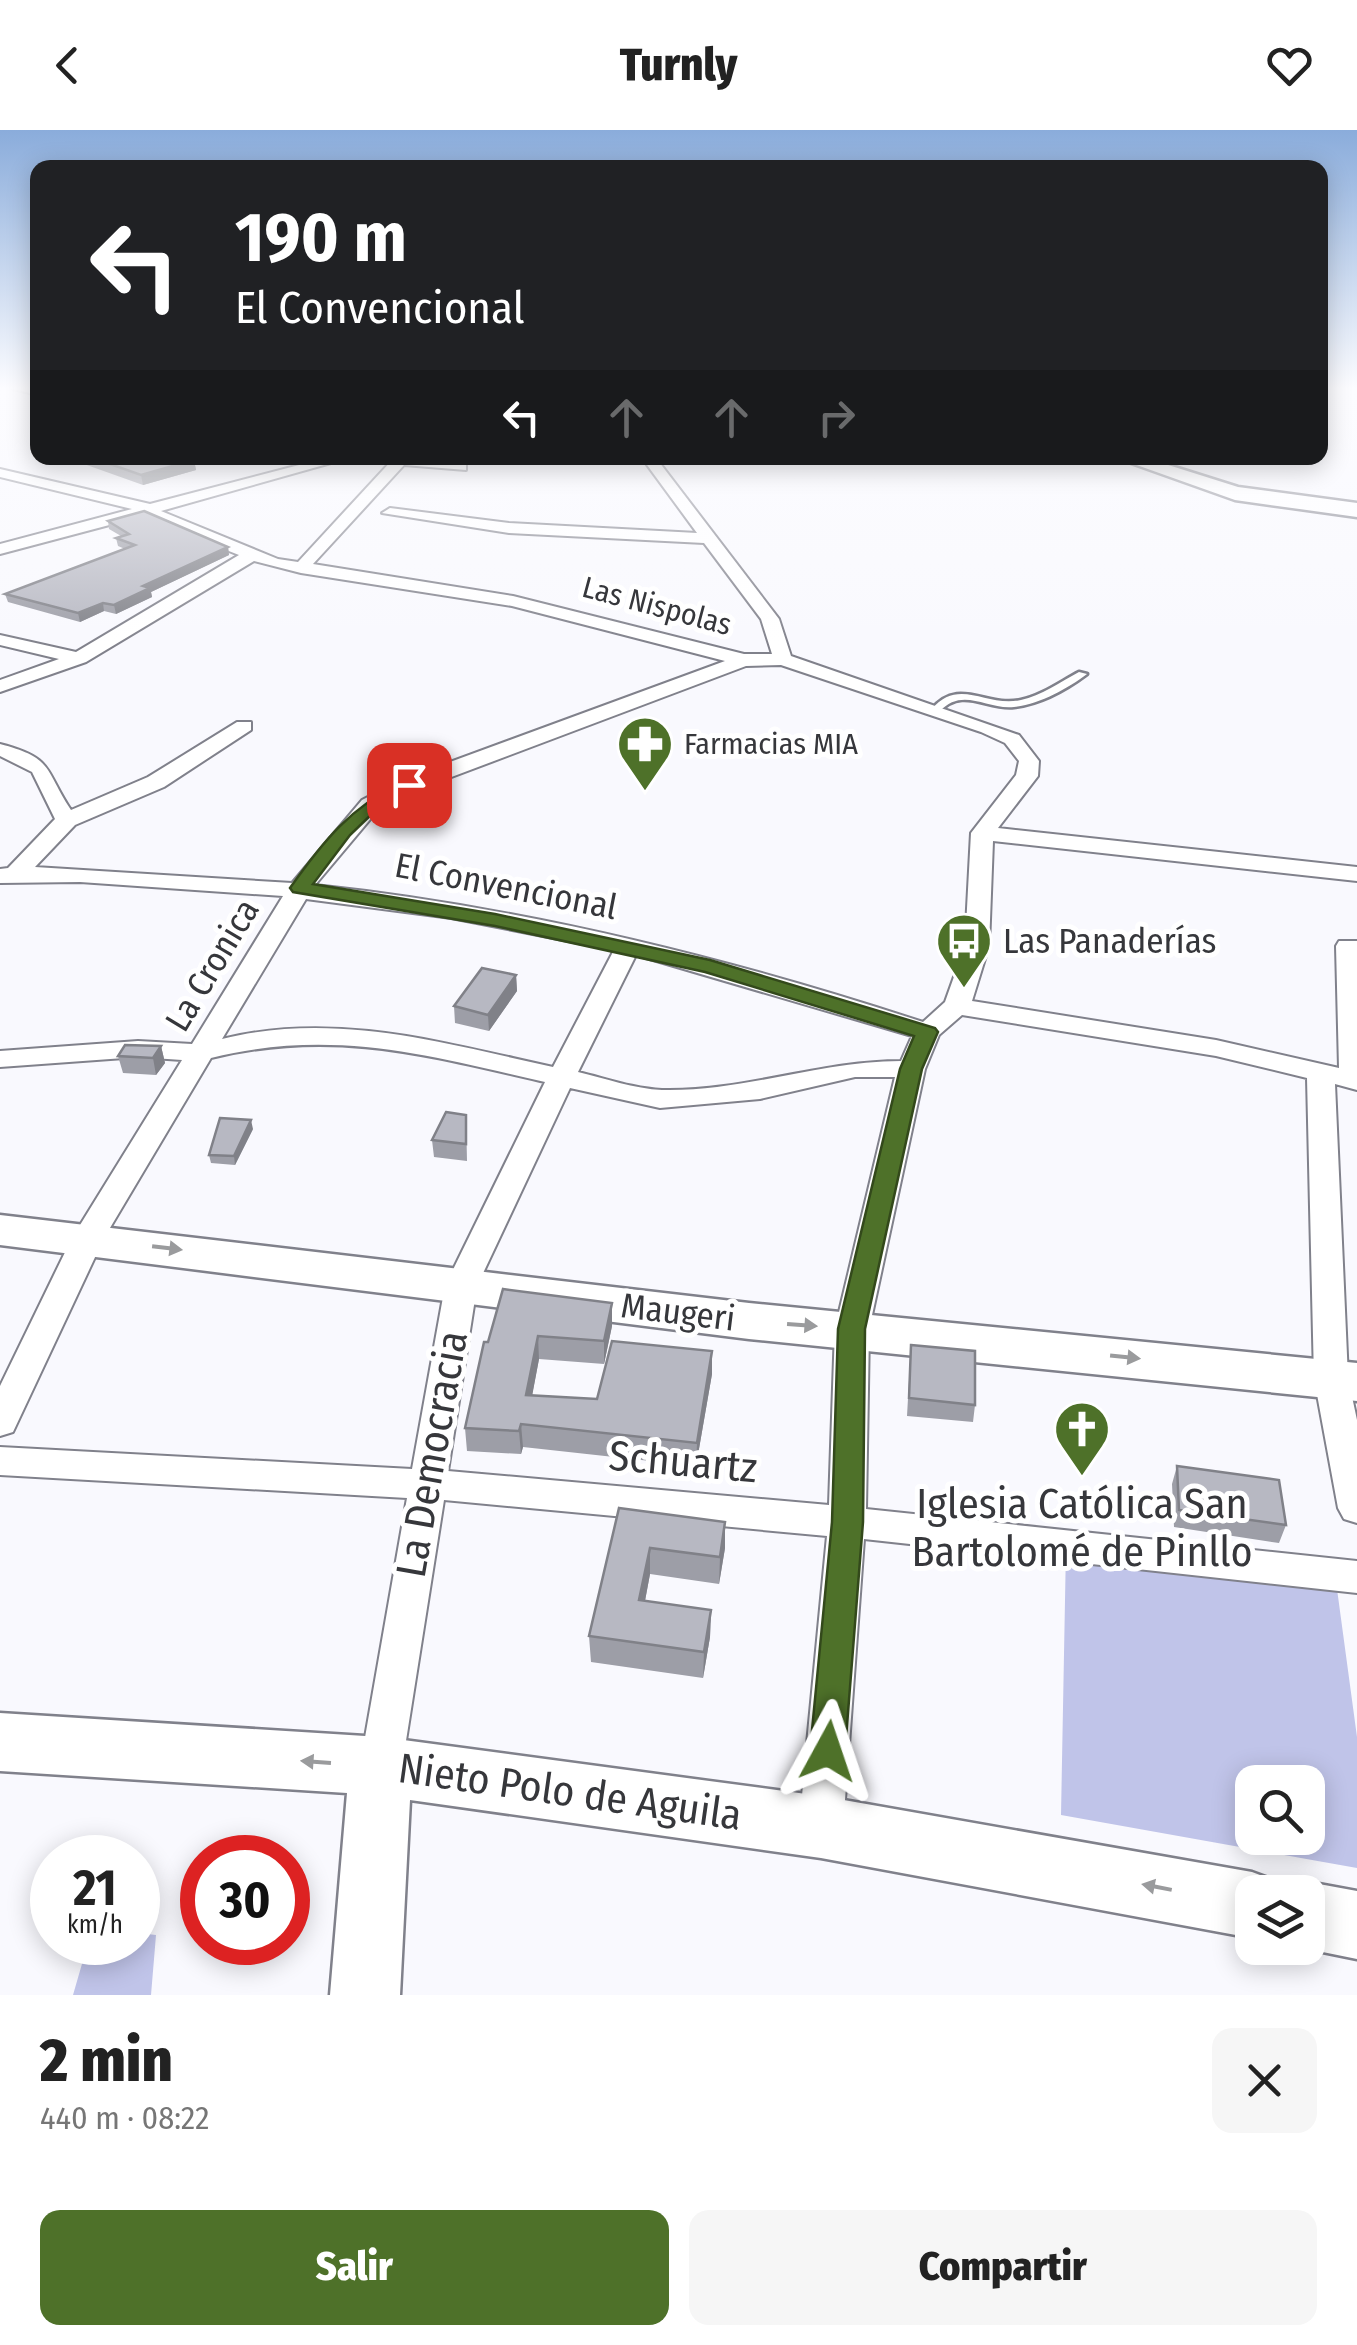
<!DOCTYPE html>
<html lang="es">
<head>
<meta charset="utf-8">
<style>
	:root { --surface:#fff; --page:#f6f6f6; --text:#222; --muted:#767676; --accent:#4e7129 }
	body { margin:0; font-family:"Fira Sans Condensed",sans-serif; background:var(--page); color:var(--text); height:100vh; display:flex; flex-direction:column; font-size:38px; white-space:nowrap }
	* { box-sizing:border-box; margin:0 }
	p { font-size:32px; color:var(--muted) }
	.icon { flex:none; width:55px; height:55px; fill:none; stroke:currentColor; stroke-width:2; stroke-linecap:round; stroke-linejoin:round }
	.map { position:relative; height:1865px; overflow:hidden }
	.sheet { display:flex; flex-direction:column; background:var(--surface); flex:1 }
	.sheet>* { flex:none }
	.top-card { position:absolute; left:30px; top:30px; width:1298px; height:305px; border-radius:20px; box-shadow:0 5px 25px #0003; background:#202124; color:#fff; overflow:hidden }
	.buttons { position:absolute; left:1235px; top:1635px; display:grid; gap:20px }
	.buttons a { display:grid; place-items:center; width:90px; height:90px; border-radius:20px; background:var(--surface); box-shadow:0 5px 25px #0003; font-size:50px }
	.speed { position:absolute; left:30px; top:1705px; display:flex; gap:20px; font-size:50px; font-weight:700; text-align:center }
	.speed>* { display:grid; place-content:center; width:130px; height:130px; border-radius:50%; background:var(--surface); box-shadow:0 5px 25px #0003; line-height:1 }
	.speed small { font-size:25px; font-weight:400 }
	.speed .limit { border:15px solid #d22; background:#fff; color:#111 }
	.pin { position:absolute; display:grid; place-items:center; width:85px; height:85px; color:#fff; margin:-42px; border-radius:20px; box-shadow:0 5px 15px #0006 }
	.me { position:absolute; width:110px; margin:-55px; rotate:5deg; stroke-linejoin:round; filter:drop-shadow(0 0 8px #0008) }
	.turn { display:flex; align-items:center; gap:35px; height:210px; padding:0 40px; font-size:45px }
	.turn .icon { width:130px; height:130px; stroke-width:2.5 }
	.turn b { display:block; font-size:70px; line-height:85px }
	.lanes { display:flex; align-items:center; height:95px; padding:0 40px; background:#0003; justify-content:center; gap:50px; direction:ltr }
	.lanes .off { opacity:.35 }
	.round { display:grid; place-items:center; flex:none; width:105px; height:105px; border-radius:20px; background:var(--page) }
	.head { display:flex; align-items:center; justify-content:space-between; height:170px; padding:0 40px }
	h1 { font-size:60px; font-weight:800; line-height:75px }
	.button { display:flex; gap:20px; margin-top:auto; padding:20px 40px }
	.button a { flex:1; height:115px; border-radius:20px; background:var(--accent); color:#fff; font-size:40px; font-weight:800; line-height:115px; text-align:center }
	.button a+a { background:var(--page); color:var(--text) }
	header { display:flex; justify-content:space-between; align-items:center; height:130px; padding:0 40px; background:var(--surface); font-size:45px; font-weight:800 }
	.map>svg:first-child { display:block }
	.green { fill:#c0c4e9; fill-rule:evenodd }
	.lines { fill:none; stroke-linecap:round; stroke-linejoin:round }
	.lane-casing { stroke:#80818b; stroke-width:5 }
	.street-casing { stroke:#80818b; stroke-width:4 }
	.secondary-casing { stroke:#80818b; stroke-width:5 }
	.lane { fill:#fff; fill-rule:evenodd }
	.street { fill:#fff; fill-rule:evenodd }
	.secondary { fill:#fff; fill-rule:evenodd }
	.wall { fill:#9d9ea7 }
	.shaded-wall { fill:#808188 }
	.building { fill:#b7b8c2; stroke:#808188; stroke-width:2.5 }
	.oneway { fill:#9a9b9d }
	.route { fill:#4e7129; stroke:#33491b; stroke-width:2.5 }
	.labels { text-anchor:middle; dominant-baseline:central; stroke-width:10; stroke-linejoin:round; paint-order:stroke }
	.far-street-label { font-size:30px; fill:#36373b; stroke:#fff }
	.far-poi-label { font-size:30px; fill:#36373b; stroke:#fff; text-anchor:start }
	.street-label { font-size:35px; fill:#36373b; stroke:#fff }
	.poi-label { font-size:35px; fill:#36373b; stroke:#fff; text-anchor:start }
	.near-street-label { font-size:42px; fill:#36373b; stroke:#fff }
	.near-poi-label { font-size:42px; fill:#36373b; stroke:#fff }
</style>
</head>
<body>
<header><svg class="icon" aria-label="back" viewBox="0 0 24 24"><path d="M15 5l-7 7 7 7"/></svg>Turnly<svg class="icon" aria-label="heart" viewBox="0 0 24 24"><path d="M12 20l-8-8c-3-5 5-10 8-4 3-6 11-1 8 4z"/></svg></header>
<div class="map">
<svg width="1357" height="1865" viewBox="0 0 1357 1865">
	<rect width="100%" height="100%" fill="#f9f9fe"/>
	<path class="green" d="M1066 1417 1337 1459 1357 1607V1738L1061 1685ZM1252 1652H1308V1708H1252Z
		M138 1803 156 1805 151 1865H73L88 1813 138 1812Z"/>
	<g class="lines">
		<g class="lane-casing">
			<path id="lane" d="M1079 542 1087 544C1067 559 1040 574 1014 577 986 580 963 556 939 582L931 580C959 546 986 578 1021 570 1041 566 1060 552 1079 542Z"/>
		</g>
		<g class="street-casing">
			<path id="street" d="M11 256 38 257V265L13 259Z
				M326 328 338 331 161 381 278 429 298 432 394 328 461 333 466 334V340L404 335 313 434 513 466 744 524H772L761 489 704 413 509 403 382 383 390 378 509 393 697 403 642 328H656L779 489 791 526 1019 605 1039 631 1038 646 998 698 1357 737V751L993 711 989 816 972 871 1216 910 1339 938 1336 816 1339 811H1357V960L1335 954 1348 1248 1357 1290V1393L1344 1389 1338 1378 1314 1248 1307 948 1216 926 962 885 939 905 925 939 869 1199 866 1379 1357 1431V1463L864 1409 843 1697 837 1712 821 1718 805 1712 799 1697 827 1406 444 1370 402 1636 396 1650 381 1656 366 1650 360 1636 407 1368 0 1345V1317L412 1339 445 1156 545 952C426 925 333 898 211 928L104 1108 13 1302 0 1306V1256L72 1108 182 930 138 927 0 937V921L138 911 192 914 283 766 80 752 0 753V739L8 738 55 689 32 642 0 626V614C54 628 44 639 71 680L148 647 237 592H251V600L164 657 75 695 35 737 292 753 362 670 401 650 725 531 512 476 301 443 254 431 86 532 0 562V550L59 529 0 515V505L76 522 239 425 157 393 147 385 0 424V414L132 379 0 347V339L150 374ZM781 535 981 602 1005 613 1019 631 1016 645 971 703 965 816 945 872 923 892C725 827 522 777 315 755L378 680 417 660 746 536ZM306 769 451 788 614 820 553 937C443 913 335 881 222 909ZM636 825 912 906 901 931C820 931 743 962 662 960 635 959 604 948 578 942ZM855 947H895L835 1199 829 1375 448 1341 477 1156 570 958 660 978 760 969Z"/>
		</g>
		<g class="secondary-casing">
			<path id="secondary" d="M1117 328H1146L1238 357 1357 373V387L1235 370Z
				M0 1085 749 1173 1357 1233V1271L749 1209 0 1115Z
				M0 1583 381 1607 821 1666 1252 1742 1276 1751 1280 1762H1252V1808L821 1728 410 1670 400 1865H330L347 1663 0 1641Z
				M1308 1752 1357 1761V1829L1303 1818H1308V1762H1284Z"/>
		</g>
		<use href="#lane" class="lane"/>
		<use href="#street" class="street"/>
		<use href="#secondary" class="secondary"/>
	</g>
	<path class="wall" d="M67 328H186L194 330 196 340 143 355Z
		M108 391 228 417 229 425 151 462 152 467 116 484 104 481 80 492 8 472 5 464 125 419 118 416 116 408 121 406 109 399Z
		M516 845 517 861 489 901 455 893 454 876Z
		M161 916 165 933 156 945 123 943 118 926Z
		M466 985 467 1031 434 1027 432 1010Z
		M253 999 235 1035 211 1033 209 1025Z
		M612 1196 604 1234 539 1229 532 1265 597 1269 712 1221V1244L696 1336 523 1317 521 1324 467 1321 465 1298 488 1212Z
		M911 1215 975 1275 973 1292 907 1286Z
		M1177 1336 1286 1395 1279 1413 1174 1397 1172 1354Z
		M619 1378 725 1392V1418L719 1454 650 1444 645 1471 711 1480 710 1507 703 1548 591 1532 589 1506Z"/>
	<path class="shaded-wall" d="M194 330 196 340 143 355 141 345Z
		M228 417 229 425 151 462 152 467 116 484 114 475 143 456Z
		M103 473 104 481 80 492 78 483Z
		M516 845 517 861 489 901 488 885Z
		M161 916 165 933 156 945 153 928Z
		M251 990 253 999 235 1035 234 1026Z
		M612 1173V1196L604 1234V1211Z
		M538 1206 539 1229 528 1288 526 1265Z
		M712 1221V1244L696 1336 697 1313Z
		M521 1294 523 1317 521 1324 519 1301Z
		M725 1392V1418L719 1454 720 1427Z
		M650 1418V1444L640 1497 639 1470Z
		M711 1480 710 1507 703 1548 704 1522Z"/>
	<path class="building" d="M93 328H186L194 330 141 345Z
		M144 381 228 417 143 456 150 458 114 475 103 473 78 483 5 464 135 415 116 408 129 404 108 391Z
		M482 838 516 845 488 885 454 876Z
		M125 915 161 916 153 928 118 926Z
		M446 982 466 985V1014L432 1010Z
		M220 988 251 990 234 1026 209 1025Z
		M503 1159 612 1173 604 1211 538 1206 526 1265 597 1269 612 1211 712 1221 697 1313 521 1294 519 1301 465 1298 484 1212H488Z
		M911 1215 975 1221V1275L909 1268Z
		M1177 1336 1279 1350 1286 1395 1179 1380Z
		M619 1378 725 1392 720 1427 650 1418 639 1470 711 1480 704 1522 589 1506Z"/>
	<defs><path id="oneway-solid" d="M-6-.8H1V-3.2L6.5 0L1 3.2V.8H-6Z" transform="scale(2.5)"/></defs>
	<g class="oneway">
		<use href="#oneway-solid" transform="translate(167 1118) rotate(7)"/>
		<use href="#oneway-solid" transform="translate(802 1195) rotate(4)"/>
		<use href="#oneway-solid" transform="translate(1125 1227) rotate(6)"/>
		<use href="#oneway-solid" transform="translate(316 1632) rotate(-176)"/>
		<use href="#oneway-solid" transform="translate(1157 1757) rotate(-169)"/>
	</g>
	<linearGradient id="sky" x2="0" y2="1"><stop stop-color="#8aacdb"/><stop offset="0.5" stop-color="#fcfcff"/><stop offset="1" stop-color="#fcfcff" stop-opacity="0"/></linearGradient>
	<rect width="1357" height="517" fill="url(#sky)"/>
	<path class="route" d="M403 651 418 655 377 679 350 705 313 754 495 784 710 830 935 898 938 902 922 939 865 1199 863 1392 845 1621 840 1632 828 1637 815 1632 810 1621 832 1392 838 1199 900 939 914 906 705 842 495 796 293 762 290 758C324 710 350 678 403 651Z"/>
	<defs>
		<g id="pharmacy-pin" transform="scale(2.875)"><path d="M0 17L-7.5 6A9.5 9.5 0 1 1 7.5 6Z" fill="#4e7129" stroke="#fff"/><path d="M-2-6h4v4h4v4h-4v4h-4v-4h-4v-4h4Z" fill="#fff"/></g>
		<g id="bus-pin" transform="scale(2.875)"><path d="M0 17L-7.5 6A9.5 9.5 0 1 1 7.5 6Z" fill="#4e7129" stroke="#fff"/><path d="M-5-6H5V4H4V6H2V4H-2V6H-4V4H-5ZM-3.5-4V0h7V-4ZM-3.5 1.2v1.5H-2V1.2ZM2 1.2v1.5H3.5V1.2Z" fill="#fff"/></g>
		<g id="church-pin" transform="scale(2.875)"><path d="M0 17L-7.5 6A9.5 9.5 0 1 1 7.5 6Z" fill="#4e7129" stroke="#fff"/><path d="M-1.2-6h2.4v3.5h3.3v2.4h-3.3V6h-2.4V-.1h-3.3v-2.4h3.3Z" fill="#fff"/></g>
	</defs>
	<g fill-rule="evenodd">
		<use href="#pharmacy-pin" x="645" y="614"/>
		<use href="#bus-pin" x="964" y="811"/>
		<use href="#church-pin" x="1082" y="1299"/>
	</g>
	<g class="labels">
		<g class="far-street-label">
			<text transform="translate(657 476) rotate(15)">Las Nispolas</text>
		</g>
		<g class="far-poi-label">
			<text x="684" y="614">Farmacias MIA</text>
		</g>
		<g class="street-label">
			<text transform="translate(506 756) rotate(11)">El Convencional</text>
			<text transform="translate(212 835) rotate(-59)">La Cronica</text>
			<text transform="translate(678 1182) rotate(7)">Maugeri</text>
		</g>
		<g class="poi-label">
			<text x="1003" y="811">Las Panaderías</text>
		</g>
		<g class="near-street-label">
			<text transform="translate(432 1324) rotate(-80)">La Democracia</text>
			<text transform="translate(683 1332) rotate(5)">Schuartz</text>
			<text transform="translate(570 1662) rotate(8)">Nieto Polo de Aguila</text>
		</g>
		<g class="near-poi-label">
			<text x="1082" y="1374">Iglesia Católica San<tspan x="1082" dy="48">Bartolomé de Pinllo</tspan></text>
		</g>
	</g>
</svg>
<div class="buttons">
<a><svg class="icon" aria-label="search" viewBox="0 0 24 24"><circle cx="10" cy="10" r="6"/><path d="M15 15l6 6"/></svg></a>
<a><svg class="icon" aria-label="layers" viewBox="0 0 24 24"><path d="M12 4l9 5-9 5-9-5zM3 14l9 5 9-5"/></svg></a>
</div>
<div class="speed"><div>21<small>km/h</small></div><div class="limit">30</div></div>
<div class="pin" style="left:409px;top:655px;background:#d93025"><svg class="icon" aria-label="arrive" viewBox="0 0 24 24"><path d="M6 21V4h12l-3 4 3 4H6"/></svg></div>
<svg class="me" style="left:828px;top:1621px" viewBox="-20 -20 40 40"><path d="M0-17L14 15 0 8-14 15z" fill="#4e7129" stroke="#fff" stroke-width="4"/></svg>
<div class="top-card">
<div class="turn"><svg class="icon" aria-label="left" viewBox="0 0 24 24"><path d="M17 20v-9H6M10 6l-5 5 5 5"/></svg><div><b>190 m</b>El Convencional</div></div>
<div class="lanes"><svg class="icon" aria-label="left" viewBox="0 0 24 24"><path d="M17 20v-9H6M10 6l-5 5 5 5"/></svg><svg class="icon off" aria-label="ahead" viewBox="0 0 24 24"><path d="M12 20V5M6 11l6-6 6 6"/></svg><svg class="icon off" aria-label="ahead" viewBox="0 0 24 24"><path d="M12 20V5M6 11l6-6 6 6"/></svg><svg class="icon off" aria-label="right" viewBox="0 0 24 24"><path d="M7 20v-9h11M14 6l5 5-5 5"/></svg></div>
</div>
</div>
<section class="sheet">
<div class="head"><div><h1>2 min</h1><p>440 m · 08:22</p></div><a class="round"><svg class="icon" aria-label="close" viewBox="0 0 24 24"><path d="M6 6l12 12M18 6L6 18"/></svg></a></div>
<div class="button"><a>Salir</a><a>Compartir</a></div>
</section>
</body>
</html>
